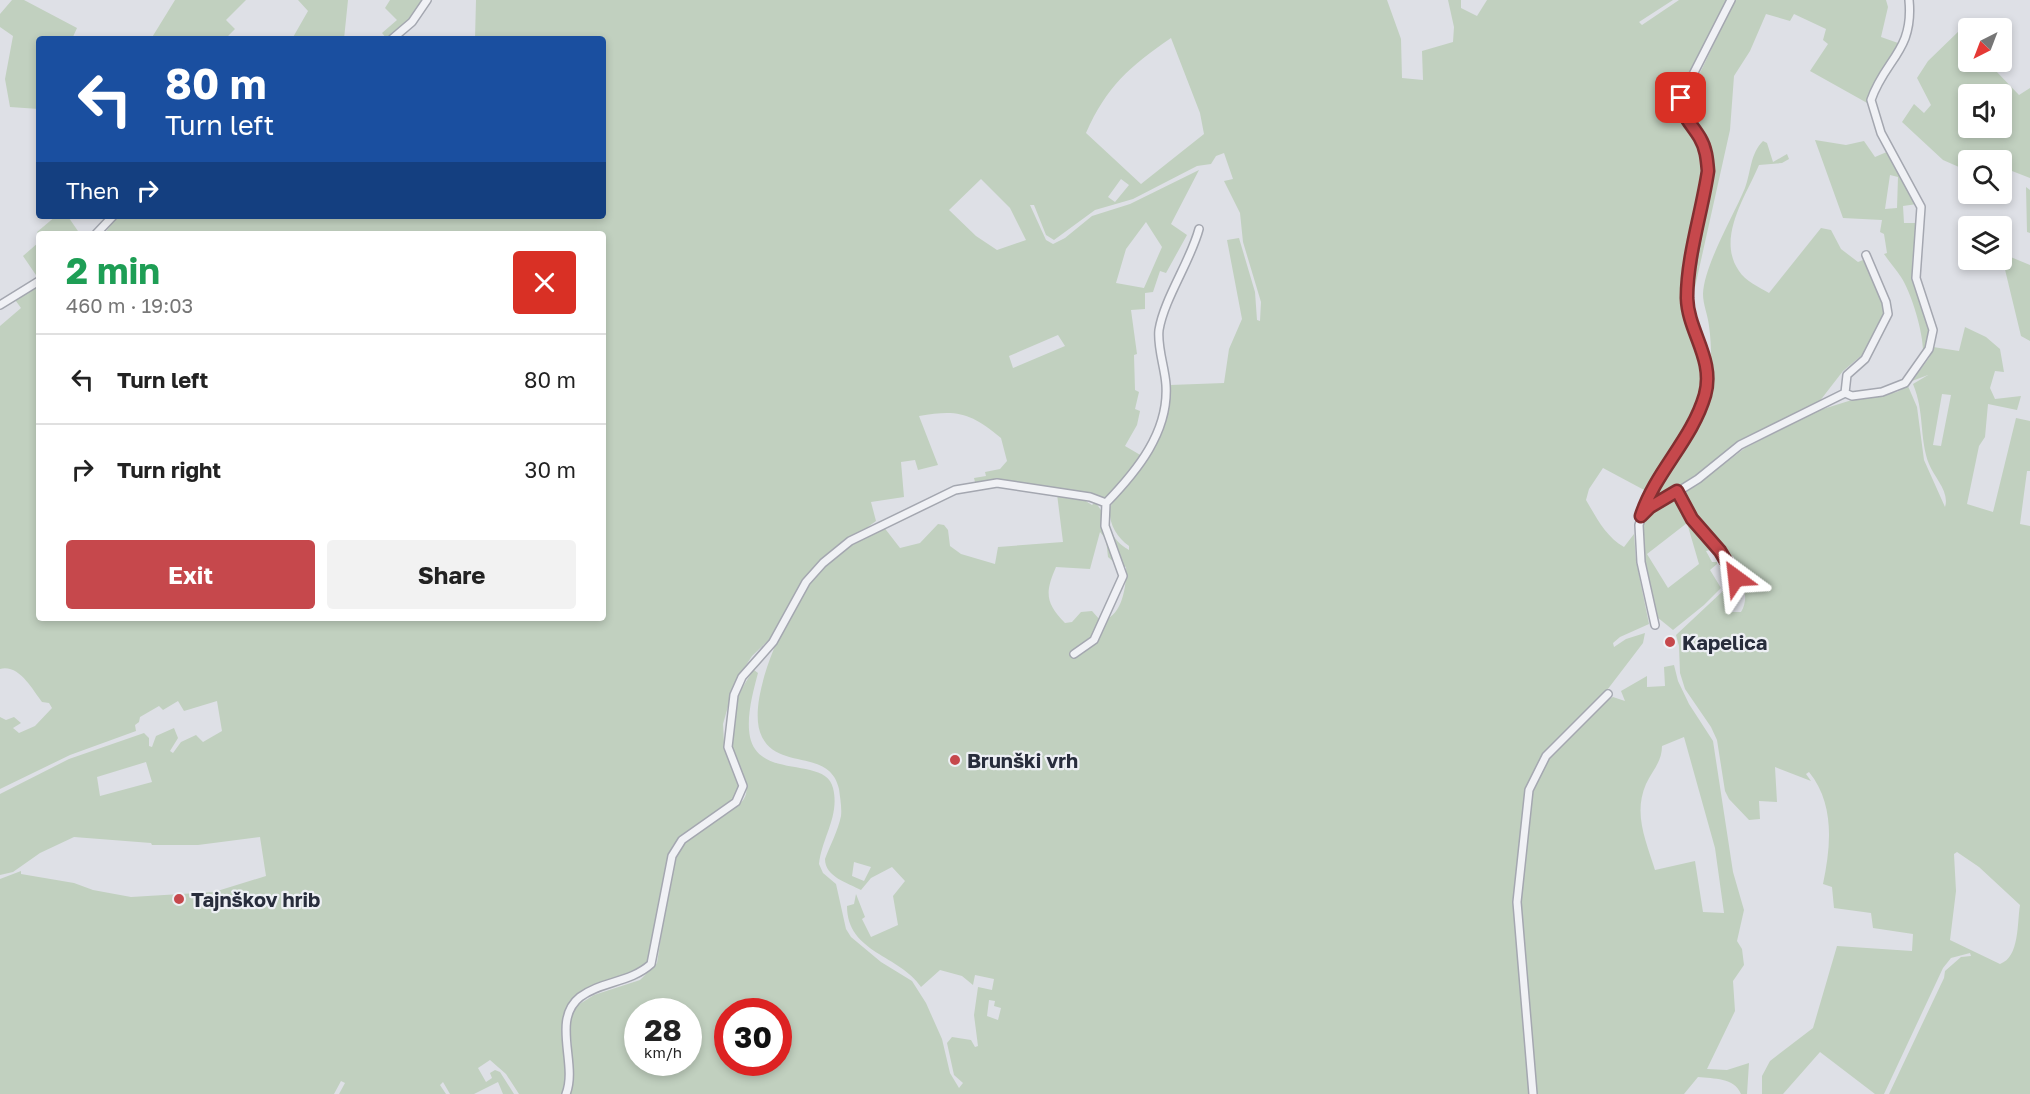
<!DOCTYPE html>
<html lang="en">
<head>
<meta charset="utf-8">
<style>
	:root { --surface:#fff; --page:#f2f2f2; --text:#222; --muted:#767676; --line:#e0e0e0; --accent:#c6484c }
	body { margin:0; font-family:"Golos Text",sans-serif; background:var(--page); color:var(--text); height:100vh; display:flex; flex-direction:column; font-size:22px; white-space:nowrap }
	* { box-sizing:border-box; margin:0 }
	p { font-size:20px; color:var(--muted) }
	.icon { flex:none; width:33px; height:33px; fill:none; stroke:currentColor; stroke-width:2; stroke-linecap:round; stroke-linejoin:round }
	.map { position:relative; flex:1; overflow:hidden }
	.details { position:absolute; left:36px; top:231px; width:570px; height:390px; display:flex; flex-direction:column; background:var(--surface); border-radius:6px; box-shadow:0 3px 9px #0003 }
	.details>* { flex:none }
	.guide { position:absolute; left:36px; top:36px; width:570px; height:183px; border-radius:6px; box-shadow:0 3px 9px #0003; background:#1a4fa0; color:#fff; overflow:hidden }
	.needle { width:39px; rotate:222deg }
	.fabs { position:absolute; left:1958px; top:18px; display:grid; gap:12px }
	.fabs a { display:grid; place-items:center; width:54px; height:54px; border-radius:6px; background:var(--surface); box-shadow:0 3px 9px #0003; font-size:30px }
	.speed { position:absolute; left:624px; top:998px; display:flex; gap:12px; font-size:30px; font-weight:700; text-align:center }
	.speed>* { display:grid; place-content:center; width:78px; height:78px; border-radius:50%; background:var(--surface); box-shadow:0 3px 9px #0003; line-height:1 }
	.speed small { font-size:15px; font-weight:400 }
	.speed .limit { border:9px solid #d22; background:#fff; color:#111 }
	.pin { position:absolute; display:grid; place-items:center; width:51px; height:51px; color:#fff; margin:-26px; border-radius:12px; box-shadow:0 3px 9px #0006 }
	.me { position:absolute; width:66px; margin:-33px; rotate:330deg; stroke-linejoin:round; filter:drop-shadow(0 0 4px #0008) }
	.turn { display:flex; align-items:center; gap:21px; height:126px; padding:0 30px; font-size:27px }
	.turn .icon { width:78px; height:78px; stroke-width:2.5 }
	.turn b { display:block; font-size:42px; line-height:51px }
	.then { display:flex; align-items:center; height:57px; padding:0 30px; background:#0003; gap:12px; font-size:22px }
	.round { display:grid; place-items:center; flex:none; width:63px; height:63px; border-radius:6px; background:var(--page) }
	.summary { display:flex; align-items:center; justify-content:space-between; height:102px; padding:0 30px }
	h1 { font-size:36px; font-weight:700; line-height:45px; color:#1e9e55 }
	.cta { display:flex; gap:12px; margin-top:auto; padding:12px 30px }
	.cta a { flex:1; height:69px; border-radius:6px; background:var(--accent); color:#fff; font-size:24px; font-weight:700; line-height:69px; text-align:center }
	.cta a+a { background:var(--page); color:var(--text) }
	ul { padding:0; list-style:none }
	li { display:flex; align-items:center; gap:18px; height:90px; padding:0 30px; border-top:2px solid var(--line) }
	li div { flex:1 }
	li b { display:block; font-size:22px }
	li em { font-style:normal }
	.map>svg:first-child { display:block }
	.green { fill:#c1d0bf; fill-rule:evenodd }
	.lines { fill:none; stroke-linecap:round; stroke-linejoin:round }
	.street-casing { stroke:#a4a7b0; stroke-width:10 }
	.street { stroke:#f0f1f5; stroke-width:7 }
	.route-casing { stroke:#812f31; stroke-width:15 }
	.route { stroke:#c6484c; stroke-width:10 }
	.poi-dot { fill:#c6484c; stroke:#edeff4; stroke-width:2 }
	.labels { text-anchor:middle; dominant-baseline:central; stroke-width:4.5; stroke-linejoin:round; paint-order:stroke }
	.poi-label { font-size:20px; font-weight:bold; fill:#282d3c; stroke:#edeff4; text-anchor:start }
</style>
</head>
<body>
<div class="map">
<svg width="2030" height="1094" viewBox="0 0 2030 1094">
	<rect width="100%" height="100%" fill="#dee0e6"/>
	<path class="green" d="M12 0H24L77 28 72 39H39V109L10 107 5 79 13 36 0 27V14Z
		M175 0H246L226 20 235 29 225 39H151Z
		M298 0H348L344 39H292L308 11Z
		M390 0H424L415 15 387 39 382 33 397 20 385 8Z
		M476 0H1387L1401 39 1402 78 1423 80 1422 51 1453 42 1454 27 1448 0H1461V8L1477 16 1487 0H1673L1639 22 1642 25 1679 0H1728L1696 65 1674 100C1678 115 1686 122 1694 134 1700 145 1703 156 1705 167L1684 293 1685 309 1702 353 1704 388 1697 410 1646 491 1603 468 1589 489 1586 500C1596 517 1606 537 1624 547L1634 534 1636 560 1649 624 1620 637 1613 643 1614 647 1626 639 1645 633 1643 643 1601 698 1605 701 1613 697 1625 701 1621 691 1647 676V687L1665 686 1664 667 1674 665 1678 681 1689 704 1713 741 1733 872 1744 910 1737 941 1742 949 1744 965 1733 981 1735 1011 1707 1069 1727 1070 1749 1063 1747 1094H1741C1734 1077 1714 1079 1698 1077L1684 1094H570L573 1071 570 1018 578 1005 594 995 640 980 657 963 672 865C677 854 682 843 692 835 705 826 743 809 746 794 749 779 736 765 732 751 725 723 737 692 754 670L758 673C753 692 746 717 750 737 759 780 826 756 833 788 840 816 822 837 819 864L823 873 836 884 846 929 851 937 881 962 912 981 926 1003 942 1039 950 1073 959 1088 963 1083 954 1075 947 1043 952 1037 971 1040 975 1047 978 1046 974 1015 978 987 992 990 994 979 975 975 973 985 962 976 940 970 921 987C900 955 847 953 847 906L854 904 856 894 865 917 862 919 871 937 898 925 893 896 905 881 892 867 871 878 861 890C848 883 825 877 825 859 830 845 838 831 841 816 842 808 840 797 839 789 830 748 779 771 762 737 742 699 796 590 825 563 841 548 864 537 883 526L900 548 920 543 938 524 944 525 948 530 950 546 961 554 995 564 998 547 1063 542 1057 494 1084 500 1092 505 1095 502C1110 519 1106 537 1129 550V546C1116 537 1108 522 1110 507 1135 463 1172 442 1170 385L1224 383 1229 349 1242 319 1227 240 1239 238 1255 292 1257 320 1260 321 1261 302 1243 242 1240 213 1224 181 1233 179 1224 153 1216 156 1211 164 1197 166 1133 199 1095 210 1054 240 1046 235 1034 205H1030L1046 240 1053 244 1065 238 1092 216 1130 204 1199 170 1171 224 1187 235 1166 273 1160 271 1153 292 1145 293V309L1131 310 1137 354 1134 355 1135 390 1139 392 1135 409 1140 411 1137 425 1125 446 1142 456 1108 500 997 480 975 482 974 478 986 476 985 472 1000 469 1007 461 1001 438C971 413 958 409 919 416L938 465 918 470 915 460 901 462 904 497 871 502 876 521 814 567 801 584 774 635 752 656 735 682 723 724 724 742 739 789 736 797 726 807 688 831 673 845 667 861 650 960C632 986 584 977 567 1007 553 1033 572 1066 562 1094H519L506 1074 490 1060 478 1068 486 1082 492 1078 490 1073 495 1070 500 1072 514 1094H503L498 1082 474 1094H450L443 1082 440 1085 446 1094H339L345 1083 341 1081 334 1094H0V879L21 871V874L74 883 93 890 131 897 214 892 266 876 260 837 198 845H152L151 843 74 837 40 853 13 872 0 875V794L69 759 144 733 149 738V746L152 747 156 736 174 728 178 738 170 751 173 753 181 742 196 735 203 742 222 731 217 701 184 711 178 701 163 710 159 706 140 717 139 722 135 725 136 731 70 755 0 789V717L6 720 14 717 21 723 13 728 19 733 35 726 52 708 49 703 42 702C32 689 19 664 0 669V326L21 308 13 297 39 283V618H603V234H104L118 216H603V39H475ZM1171 38 1200 113 1204 134 1141 184 1086 133C1107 86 1129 67 1171 38ZM981 179 1010 208 1026 240 997 250 976 236 949 210ZM1121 179 1129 185 1115 202 1108 197ZM1146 222 1162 247 1144 288 1116 283 1126 249ZM1058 335 1065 346 1013 368 1009 356ZM1100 532 1106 539 1108 557 1116 564 1126 567C1127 585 1122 620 1100 620L1092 611 1081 612 1072 622 1065 623C1045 603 1045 592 1056 567L1090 569ZM1684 737 1715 848 1724 913 1703 912 1695 861 1655 870C1646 841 1633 814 1646 784 1652 771 1662 762 1662 746ZM146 762 152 782 100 796 97 777ZM854 862 871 867 864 881 852 876ZM989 1000 995 1001 994 1006 1001 1008 998 1020 987 1016ZM638 1011H688V1062H638ZM728 1011H778V1062H728Z
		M1735 0H1886L1888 7 1881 37 1898 43 1869 104 1810 71 1828 44 1823 40 1826 29 1794 14 1790 21 1766 14 1750 51 1734 76 1730 130 1691 305 1690 296 1711 163 1706 141 1685 112V104Z
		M1960 30 1968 37V62H1995L2000 66 1996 71 2019 95 2030 88V178L2012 171 2008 184 2001 183V160H1968V171L1943 160 1902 122 1914 104 1924 113 1931 105 1917 78 1928 61ZM1968 94H2001V128H1968Z
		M1815 140 1846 145 1864 141 1875 157 1889 151 1917 204 1903 206 1904 223H1919C1917 238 1911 254 1913 269 1916 299 1939 326 1923 354 1924 335 1912 294 1901 277 1896 269 1889 262 1884 254L1887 253 1884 234 1880 232 1882 220 1843 218ZM1890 175 1898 177 1897 208 1885 209Z
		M1763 141 1767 143 1773 162 1787 154 1789 159 1782 163 1759 165C1746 196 1716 238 1739 271 1745 281 1759 287 1769 293L1821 228 1831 230 1841 249 1858 262 1863 260 1882 299 1886 315 1868 350 1843 371 1819 402 1740 440 1702 473 1654 502 1650 501 1649 498C1668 465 1699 432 1708 395 1712 374 1712 347 1709 326 1708 315 1703 305 1703 294 1704 265 1734 215 1745 188 1751 172 1750 154 1763 141Z
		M2026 187 2030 190V233L2027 232Z
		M56 216H71L69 218 80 234 39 235 37 232Z
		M39 242V278H38L23 256Z
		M2001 253 2030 265V341L2021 336Z
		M1965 327 1986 337 2000 349 2004 372 1995 371 1990 388 1995 399 2021 396 2017 410 1988 404 1985 437 1979 446 1967 504 1993 512 2016 418 2030 421V471H2027L2020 524 2030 526V1094H1889L1944 978 1945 971 1961 957 1971 956 1970 953 1951 958 1943 968 1884 1094H1875L1820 1052 1783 1094H1762V1076L1770 1061 1813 1028 1837 946 1912 951 1913 934 1873 928 1871 913 1834 908 1832 887 1823 884C1831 846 1835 804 1809 772L1806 774 1811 781 1775 767 1777 802 1759 801 1760 819 1749 820 1729 799 1725 791 1717 740 1711 727 1685 689 1680 673 1679 646 1676 635 1724 590 1728 593 1732 612H1741C1751 595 1741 580 1732 565L1735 560 1733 556H1728L1705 534 1681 495 1682 492 1711 474 1745 448 1820 410 1855 399 1897 392 1908 386 1917 407 1924 460 1945 507C1950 492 1934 477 1929 464 1919 438 1925 413 1913 384L1928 375 1912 381 1929 358 1933 347 1959 351ZM1942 394 1951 395 1941 446 1933 445ZM1957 852 1979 867 2020 905C2017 922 2020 957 2000 964L1950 940 1956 891 1954 854Z
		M1670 499C1679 500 1704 539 1715 549L1706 551 1712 562H1717V564L1710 570 1721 588 1704 605 1673 630 1657 617 1655 612C1650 591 1635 544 1643 524 1647 512 1661 505 1670 499ZM1687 523 1699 564 1668 588 1647 554Z"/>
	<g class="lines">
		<g class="street-casing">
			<path id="street" d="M392 39 412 22 427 0
				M96 234 113 216
				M1866 255 1886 302 1888 314 1865 359 1847 375 1845 393 1852 396 1882 392 1905 383 1929 349 1933 330 1916 278 1921 207 1881 133 1871 100C1885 59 1914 51 1909 0
				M0 305 39 281
				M1677 491 1692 519 1720 551 1736 578
				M1106 503C1137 471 1169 432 1166 385 1165 368 1157 347 1159 330 1164 299 1191 260 1199 229
				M1642 514 1698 479 1740 445 1845 393
				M1655 625 1641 562 1639 525 1650 491 1696 418 1705 394V358L1691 320 1687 295 1708 171C1707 163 1707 155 1704 147 1697 129 1680 118 1681 98L1731 0
				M1074 654 1094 640 1123 576 1105 526 1106 503
				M566 1094C578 1064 551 1020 580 997 601 981 630 983 651 964L672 856 682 840 736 802 743 786 728 747 734 695 742 677 773 642 806 582 823 563 850 541 955 490 997 483 1090 497 1106 503
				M1533 1094 1517 902 1529 790 1546 756 1608 694"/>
		</g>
		<use href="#street" class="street"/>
	</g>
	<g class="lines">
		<g class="route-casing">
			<path id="route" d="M1681 98C1680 115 1692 124 1700 138 1706 148 1707 159 1708 171 1702 212 1687 256 1687 298 1688 332 1715 359 1705 395 1692 440 1655 472 1641 516L1650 507 1677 491 1692 519 1720 551 1736 578"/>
		</g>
		<use href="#route" class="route"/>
	</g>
	<g class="poi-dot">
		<circle cx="1670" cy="642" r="6"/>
		<circle cx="955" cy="760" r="6"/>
		<circle cx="179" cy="899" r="6"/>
	</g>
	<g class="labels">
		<g class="poi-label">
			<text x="1682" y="642">Kapelica</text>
			<text x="967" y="760">Brunški vrh</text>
			<text x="191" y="899">Tajnškov hrib</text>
		</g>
	</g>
</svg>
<div class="fabs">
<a><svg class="needle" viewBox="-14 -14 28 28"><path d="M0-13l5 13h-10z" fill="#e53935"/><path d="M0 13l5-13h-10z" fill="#767676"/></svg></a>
<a><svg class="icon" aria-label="sound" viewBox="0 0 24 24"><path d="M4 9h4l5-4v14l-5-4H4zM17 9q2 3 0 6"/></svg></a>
<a><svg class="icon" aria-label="search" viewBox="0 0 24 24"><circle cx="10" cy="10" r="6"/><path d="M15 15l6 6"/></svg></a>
<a><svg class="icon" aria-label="layers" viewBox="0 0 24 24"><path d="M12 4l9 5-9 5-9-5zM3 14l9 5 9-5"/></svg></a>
</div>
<div class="speed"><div>28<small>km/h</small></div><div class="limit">30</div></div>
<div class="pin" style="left:1681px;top:98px;background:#d93025"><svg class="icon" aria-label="arrive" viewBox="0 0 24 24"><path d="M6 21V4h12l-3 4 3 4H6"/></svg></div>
<svg class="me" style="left:1736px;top:578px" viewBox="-20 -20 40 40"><path d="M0-17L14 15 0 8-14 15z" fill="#c6484c" stroke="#fff" stroke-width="4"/></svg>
<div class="guide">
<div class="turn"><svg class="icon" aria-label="left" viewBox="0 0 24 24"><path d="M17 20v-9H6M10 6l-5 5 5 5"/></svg><div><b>80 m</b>Turn left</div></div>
<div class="then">Then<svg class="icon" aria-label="right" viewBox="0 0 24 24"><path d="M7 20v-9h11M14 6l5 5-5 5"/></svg></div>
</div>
<section class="details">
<div class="summary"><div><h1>2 min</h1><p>460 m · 19:03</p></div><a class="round" style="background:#d93025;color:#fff"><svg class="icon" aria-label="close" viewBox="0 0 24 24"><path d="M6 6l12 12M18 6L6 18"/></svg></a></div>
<ul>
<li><svg class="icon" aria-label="left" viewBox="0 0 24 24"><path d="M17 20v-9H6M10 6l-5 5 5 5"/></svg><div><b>Turn left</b></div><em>80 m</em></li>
<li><svg class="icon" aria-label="right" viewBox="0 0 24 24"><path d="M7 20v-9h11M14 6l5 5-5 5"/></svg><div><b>Turn right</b></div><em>30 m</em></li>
</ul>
<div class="cta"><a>Exit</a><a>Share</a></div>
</section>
</div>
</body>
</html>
